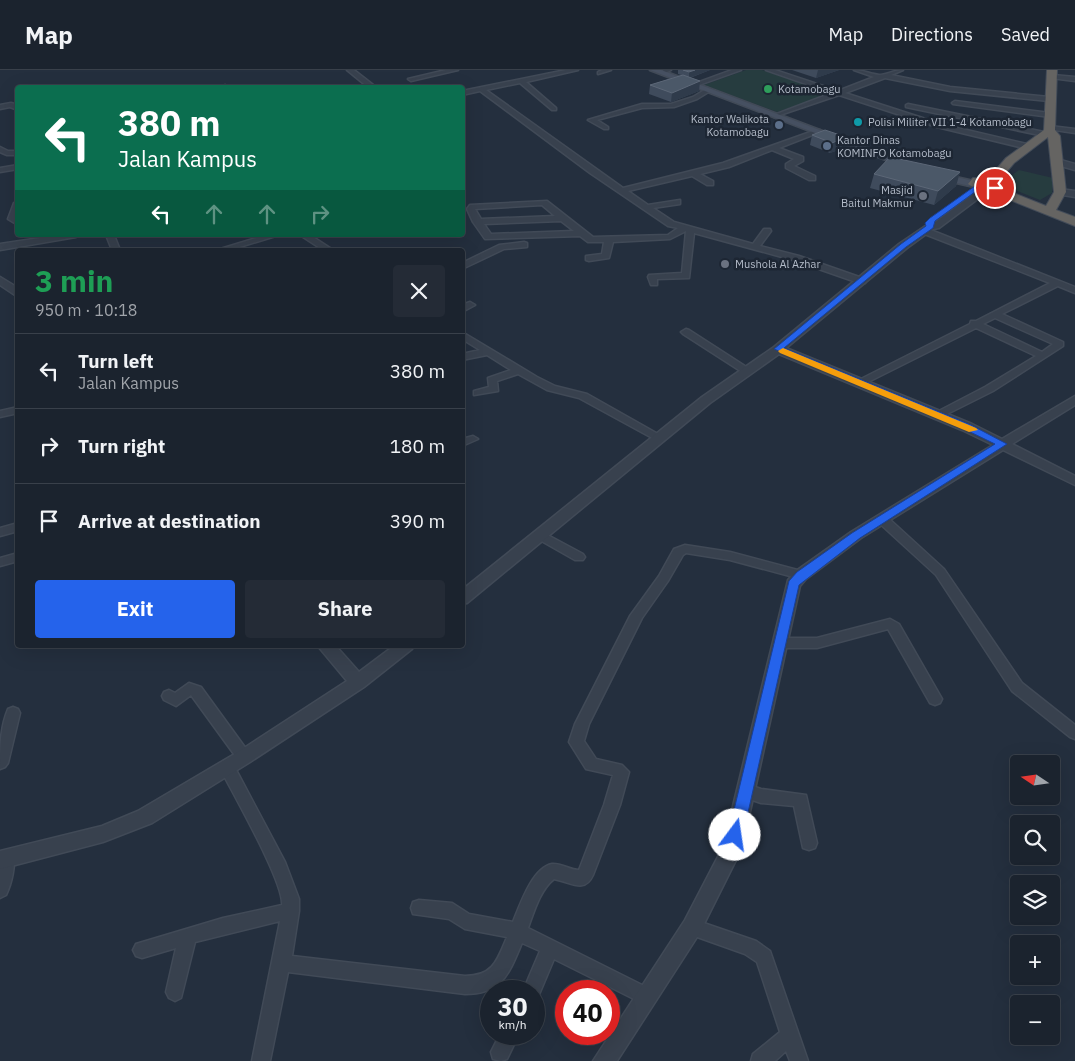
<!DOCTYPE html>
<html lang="en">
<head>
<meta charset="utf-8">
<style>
	:root { --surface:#1b232e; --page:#242b36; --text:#f1f3f6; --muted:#a0a4aa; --line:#39404a; --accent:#2563eb }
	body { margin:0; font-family:"IBM Plex Sans",sans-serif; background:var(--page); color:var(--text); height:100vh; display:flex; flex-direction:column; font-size:19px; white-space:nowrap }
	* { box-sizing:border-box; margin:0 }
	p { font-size:16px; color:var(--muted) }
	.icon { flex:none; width:28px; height:28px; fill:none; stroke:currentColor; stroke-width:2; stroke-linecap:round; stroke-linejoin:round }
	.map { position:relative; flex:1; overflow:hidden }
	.drawer { position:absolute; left:15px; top:178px; width:450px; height:400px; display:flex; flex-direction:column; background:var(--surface); border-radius:5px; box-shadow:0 5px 20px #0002,0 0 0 1px var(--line) }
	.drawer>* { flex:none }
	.hud { position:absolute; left:15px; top:15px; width:450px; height:152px; border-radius:5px; box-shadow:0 5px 20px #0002,0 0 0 1px var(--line); background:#0b6e4f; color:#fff; overflow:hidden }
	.needle { width:32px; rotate:283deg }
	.fabs { position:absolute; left:1010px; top:685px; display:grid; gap:10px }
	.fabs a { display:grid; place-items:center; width:50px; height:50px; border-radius:5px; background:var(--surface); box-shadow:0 5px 20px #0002,0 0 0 1px var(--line); font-size:25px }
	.speed { position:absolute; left:480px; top:910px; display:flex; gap:10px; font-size:25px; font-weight:700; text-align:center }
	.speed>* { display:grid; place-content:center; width:65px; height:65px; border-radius:50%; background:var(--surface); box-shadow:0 5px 20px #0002,0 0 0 1px var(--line); line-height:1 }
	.speed small { font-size:12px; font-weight:400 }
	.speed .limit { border:8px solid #d22; background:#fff; color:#111 }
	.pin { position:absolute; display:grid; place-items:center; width:42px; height:42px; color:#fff; margin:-21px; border:2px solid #fff; border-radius:50%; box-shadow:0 1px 5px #0007 }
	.me { position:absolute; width:55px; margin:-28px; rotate:14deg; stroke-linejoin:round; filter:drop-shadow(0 0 4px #0008) }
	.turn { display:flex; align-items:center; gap:18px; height:105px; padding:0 20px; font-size:22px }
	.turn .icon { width:65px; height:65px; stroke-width:2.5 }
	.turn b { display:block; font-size:35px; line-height:42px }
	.lanes { display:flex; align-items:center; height:48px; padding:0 20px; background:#0003; justify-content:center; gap:25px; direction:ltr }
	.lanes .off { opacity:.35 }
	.round { display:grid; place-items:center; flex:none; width:52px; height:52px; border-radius:5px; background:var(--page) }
	.headline { display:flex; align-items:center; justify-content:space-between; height:85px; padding:0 20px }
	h1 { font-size:30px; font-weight:700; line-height:38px; color:#1e9e55 }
	.primary-button { display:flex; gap:10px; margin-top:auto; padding:10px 20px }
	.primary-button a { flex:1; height:58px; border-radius:5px; background:var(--accent); color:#fff; font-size:20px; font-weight:700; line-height:58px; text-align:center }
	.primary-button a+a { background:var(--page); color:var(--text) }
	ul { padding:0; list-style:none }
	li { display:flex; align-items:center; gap:15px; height:75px; padding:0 20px; border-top:1px solid var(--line) }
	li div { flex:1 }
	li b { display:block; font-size:19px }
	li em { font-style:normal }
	header { display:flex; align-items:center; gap:30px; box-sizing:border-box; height:70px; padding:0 25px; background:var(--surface); border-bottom:1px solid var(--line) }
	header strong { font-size:24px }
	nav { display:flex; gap:28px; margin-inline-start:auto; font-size:18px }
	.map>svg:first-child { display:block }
	.green { fill:#263c3f }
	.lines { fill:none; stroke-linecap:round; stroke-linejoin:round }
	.minor-casing { stroke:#414a57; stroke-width:3 }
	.tertiary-casing { stroke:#414a57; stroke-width:3 }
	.secondary-casing { stroke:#414a57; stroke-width:3 }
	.trunk-casing { stroke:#434c59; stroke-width:2 }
	.minor { fill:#38414e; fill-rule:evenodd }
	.tertiary { fill:#38414e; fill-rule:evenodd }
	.secondary { fill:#465061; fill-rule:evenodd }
	.trunk { fill:#656462; fill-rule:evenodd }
	.wall { fill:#3f4b5c }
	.shaded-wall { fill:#2f3b4b }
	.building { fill:#4b5868; stroke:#5c6777 }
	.route { fill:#2563eb; stroke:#184099 }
	.slow { fill:#f59e0b }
	.leisure-dot { fill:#2e9e5b; stroke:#1d2633; stroke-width:2 }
	.culture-dot { fill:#0f9aa8; stroke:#1d2633; stroke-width:2 }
	.service-dot { fill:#5c6f8a; stroke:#1d2633; stroke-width:2 }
	.worship-dot { fill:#6b7280; stroke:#1d2633; stroke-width:2 }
	.labels { text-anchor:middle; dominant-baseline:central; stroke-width:5; stroke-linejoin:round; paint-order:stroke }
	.far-poi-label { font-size:11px; fill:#b4bcc9; stroke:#1d2633; text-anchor:start }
</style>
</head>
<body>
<header>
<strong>Map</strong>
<nav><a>Map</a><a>Directions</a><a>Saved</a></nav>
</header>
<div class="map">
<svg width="1075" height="991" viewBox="0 0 1075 991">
	<rect width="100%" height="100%" fill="#242f3e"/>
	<path class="green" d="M746 0H762L834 23 777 42 704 15Z
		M1019 100 1053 108 1052 123 1040 130 1005 116V110Z"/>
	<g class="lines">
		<g class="minor-casing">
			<path id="minor" d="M347 0H354L377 18H369Z
				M446 0H458L411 11 408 9Z
				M566 0H578L526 12 556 38V40H552L520 13 486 20 623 118 723 93 816 60H820V62L779 78 803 87V91L794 96 815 106V110H809L786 98V94L794 89 772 80 729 97 700 104 713 111V115H707L692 106 628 121 648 135 680 130V134L653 138 674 152 753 174 764 159H770L771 161 760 176 799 186 865 209V213H859L793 190 694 163 689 208 657 209V215H651L648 207 649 205 682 203 686 161 670 169 613 172 609 188 589 191 586 190V186L602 184 604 172H588L580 166 485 169 473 152 467 139 470 135 547 131 593 167 668 165 678 158 668 156 590 103 480 21 462 25V21ZM542 135 555 146 481 149 475 139ZM561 151 574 161 491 164 484 154Z
				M602 0H611L598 4V2Z
				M663 0H671L665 3Z
				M732 0H741L696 16 691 15Z
				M766 0H775L838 21 874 7 854 0C863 0 870 4 879 5 886 5 895 0 903 0L891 5 950 17 1049 27 1052 29 1049 31 950 21 885 8 845 23 941 54 1031 75V79H1028L937 57 839 25 774 47V45L832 23Z
				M1053 5 1075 7V11L1051 8Z
				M225 15 229 18H222Z
				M708 18 710 21 697 29 674 37 642 38 597 50 608 57V59H604L588 50 642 34H671L693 27Z
				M955 31 1050 43 1053 45 1050 47 953 34 952 33Z
				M11 33 18 35V40L10 37 0 39V35Z
				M908 34 1044 62 1047 64 1044 66 906 37V35Z
				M1050 56 1075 59V63L1048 59 1047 58Z
				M0 77 8 81H18V85H7L0 82Z
				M18 95V99L0 102V98Z
				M18 131V155L8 149 14 133Z
				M922 159H928L1075 217V223L1058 216 1002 244 1063 272V276L993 321 939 348 934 345 935 343 985 317 1036 286 976 258 864 314 860 315 855 312 970 254 971 251H976L1050 213 922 163ZM995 248 1053 274 1042 282 983 254Z
				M60 165H80L76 167 0 180V174Z
				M106 165H114L120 180H112Z
				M266 165H279L230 180H217Z
				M300 165H310L333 180H323Z
				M524 172 527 173V177L504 179 462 199V193L499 175Z
				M470 232 475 235 462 242V235Z
				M686 259 689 260 751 300 746 303 742 302 683 264 681 262Z
				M462 262 537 307 555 316 587 324 665 368 660 371 656 370 579 328 547 320 518 304 497 311 498 321 474 325V321L489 317 488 308 511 300 487 285 462 290V284L480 280 462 269Z
				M18 337V343L0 347V341Z
				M473 366 478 369 462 376V369Z
				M882 445 886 446 944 499 1022 613 1075 655V669L1070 667 1012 621 936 505 878 452 876 449 878 446Z
				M18 453V461L0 466V458Z
				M542 462 583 484 585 487 583 490H575L538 469 536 466Z
				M685 475 730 482 805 502 807 505 801 509 730 490 686 483 683 485 668 511 642 548 589 654 584 671 596 689 622 695 629 702 620 735 593 805C585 823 572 813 558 810L554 809C540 820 534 842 528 858L652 920 655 926 652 932 646 935 554 889 538 927 534 929V921H523L540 881 522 873C509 903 503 924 465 924L288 902 270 991H252L280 851 195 872 181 928 175 931 169 928 166 922 176 878 142 888 136 886 133 880 136 874 223 848 282 835C284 812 233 724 220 698L223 694 228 692 233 694 285 792 299 829V841L292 886 465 906C493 906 497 891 507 867L465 859 449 849 413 844 411 838 413 832 419 830 452 833 469 844 513 852C520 835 532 798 552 794 561 793 570 800 579 800L604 735 613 705 586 699 569 672 575 654 630 546 659 506 674 479Z
				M18 483V491L0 496V488Z
				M890 549 899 554 942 629 940 633 935 635 930 633 888 559 817 578H781L776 577 774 573 776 569 781 568H817Z
				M189 613 201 617 249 683 251 687 249 691 244 693 239 691 191 625 176 636 164 630 162 626 164 622 169 620 175 623Z
				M13 637 18 639 20 643 8 693 5 697 0 699C0 679 0 658 8 639Z
				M746 714 761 719 806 725 817 773 815 778 809 780 803 778 794 736 761 733 741 726 738 721 741 716Z
				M6 781 12 783C17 793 11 815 6 825L0 828V783Z
				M692 849 756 871 770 881 808 991H790L786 981 775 991H751L753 984 780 962 757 892 745 884 686 863 683 857 686 851Z
				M500 964H519L507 989 501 991 493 989 491 982Z"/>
		</g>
		<g class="tertiary-casing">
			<path id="tertiary" d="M1057 89 1075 94V100L1054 94V90Z
				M983 117 991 119 939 158 933 159 907 178 786 278 972 354 1002 369 1075 326V335L1012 374 1075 406V415L1003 380 861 468 806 509 800 516 742 778 699 864 617 991H593L685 850 723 777 788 510 796 501 851 462 993 375 962 360 779 284 710 333 467 533 462 534V520L702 327 774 277 899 174 927 155 933 154Z
				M1060 119 1075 121V127L1057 124V120Z
				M0 207 18 218V227L0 215Z
				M317 575H335L359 602 395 575H414L412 579 364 617 250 692 152 753 103 772 0 799V781L102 756 138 741 238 682 347 611Z"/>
		</g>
		<g class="secondary-casing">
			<path id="secondary" d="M650 0H661L915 96 907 98Z
				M938 103 978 112 979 114 974 117 935 108V104Z"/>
		</g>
		<g class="trunk-casing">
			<path id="trunk" d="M1047 0H1057L1055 60 1060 66 1066 122 1056 140 1075 147V156L990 122H982L968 114 973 108H989L1006 88 1044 60ZM1048 67 1054 122 1046 136 1001 118 998 112 1014 93Z"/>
		</g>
		<use href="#minor" class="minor"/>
		<use href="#tertiary" class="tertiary"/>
		<use href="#secondary" class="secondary"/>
		<use href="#trunk" class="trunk"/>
	</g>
	<path class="wall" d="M678 0H710L690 8 699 21 671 32 649 24 650 15 681 5 678 4Z
		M792 0H839L816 8Z
		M812 65 846 67 844 78 830 83 810 75Z
		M960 102 956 116 934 135 870 118 874 104Z"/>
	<path class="shaded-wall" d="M695 0H710L689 8V2Z
		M818 0H839L816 8Z
		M700 11 699 21 671 32 672 23Z
		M846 67 844 78 830 83 832 73Z
		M960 102 956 116 934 135 938 121Z"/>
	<path class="building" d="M683 0H695L689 2Z
		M683 5 700 11 672 23 650 15Z
		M825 60 846 67 832 73 812 65Z
		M890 87 960 102 938 121 874 104Z"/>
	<path class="route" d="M975 116 998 118 995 121 979 119 935 151 933 158 906 177 784 278 971 355 1007 374 860 468 799 515 743 765 741 769 735 771 730 769 728 765 789 511 797 502 852 463 995 374 964 359 774 279 901 174 926 156 925 153 930 148Z"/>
	<path class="slow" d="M783 278 976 358 978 360 969 362 780 283 778 281Z"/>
	<circle class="leisure-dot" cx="768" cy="19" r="5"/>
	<circle class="culture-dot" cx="858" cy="52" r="5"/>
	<g class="service-dot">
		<circle cx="779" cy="55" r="5"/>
		<circle cx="827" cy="76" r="5"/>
	</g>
	<g class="worship-dot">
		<circle cx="923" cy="126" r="5"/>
		<circle cx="725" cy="194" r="5"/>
	</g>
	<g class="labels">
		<g class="far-poi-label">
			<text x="778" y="19">Kotamobagu</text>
			<text x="769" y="49" text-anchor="end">Kantor Walikota<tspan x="769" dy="13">Kotamobagu</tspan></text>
			<text x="868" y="52">Polisi Militer VII 1-4 Kotamobagu</text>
			<text x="837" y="70">Kantor Dinas<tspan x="837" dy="13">KOMINFO Kotamobagu</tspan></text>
			<text x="913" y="120" text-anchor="end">Masjid<tspan x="913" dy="13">Baitul Makmur</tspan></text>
			<text x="735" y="194">Mushola Al Azhar</text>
		</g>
	</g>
</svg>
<div class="fabs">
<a><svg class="needle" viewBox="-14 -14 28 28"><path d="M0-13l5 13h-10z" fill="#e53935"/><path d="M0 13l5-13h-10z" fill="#a0a4aa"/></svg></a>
<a><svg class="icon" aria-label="search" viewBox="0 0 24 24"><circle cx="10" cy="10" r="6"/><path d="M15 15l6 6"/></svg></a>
<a><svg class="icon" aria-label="layers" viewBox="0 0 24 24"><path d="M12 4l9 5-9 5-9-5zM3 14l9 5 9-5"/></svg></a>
<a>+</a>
<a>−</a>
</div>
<div class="speed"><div>30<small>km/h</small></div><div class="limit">40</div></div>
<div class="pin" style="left:995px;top:118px;background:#d93025"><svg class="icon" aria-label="arrive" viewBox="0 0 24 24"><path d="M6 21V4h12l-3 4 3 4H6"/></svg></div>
<svg class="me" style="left:735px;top:765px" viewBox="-20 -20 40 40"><circle r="19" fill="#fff"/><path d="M0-13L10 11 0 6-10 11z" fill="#2563eb"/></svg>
<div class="hud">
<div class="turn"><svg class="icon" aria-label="left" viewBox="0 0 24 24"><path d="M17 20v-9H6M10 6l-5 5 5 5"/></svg><div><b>380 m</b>Jalan Kampus</div></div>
<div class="lanes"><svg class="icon" aria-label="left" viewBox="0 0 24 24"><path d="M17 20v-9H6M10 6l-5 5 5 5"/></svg><svg class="icon off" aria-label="ahead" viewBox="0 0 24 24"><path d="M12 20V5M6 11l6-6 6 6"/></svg><svg class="icon off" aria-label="ahead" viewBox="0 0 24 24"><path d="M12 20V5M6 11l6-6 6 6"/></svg><svg class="icon off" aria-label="right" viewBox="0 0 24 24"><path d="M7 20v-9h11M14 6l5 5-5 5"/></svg></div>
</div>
<section class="drawer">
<div class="headline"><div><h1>3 min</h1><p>950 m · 10:18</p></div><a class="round"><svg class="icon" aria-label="close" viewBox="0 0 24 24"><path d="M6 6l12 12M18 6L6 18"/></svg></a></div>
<ul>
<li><svg class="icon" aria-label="left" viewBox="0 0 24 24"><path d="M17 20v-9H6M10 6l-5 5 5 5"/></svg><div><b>Turn left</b><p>Jalan Kampus</p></div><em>380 m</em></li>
<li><svg class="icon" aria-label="right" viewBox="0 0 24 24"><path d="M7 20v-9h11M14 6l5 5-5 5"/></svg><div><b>Turn right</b></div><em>180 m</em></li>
<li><svg class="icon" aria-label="arrive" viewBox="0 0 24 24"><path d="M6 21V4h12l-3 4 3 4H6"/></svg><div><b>Arrive at destination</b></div><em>390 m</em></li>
</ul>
<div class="primary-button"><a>Exit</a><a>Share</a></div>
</section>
</div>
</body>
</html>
